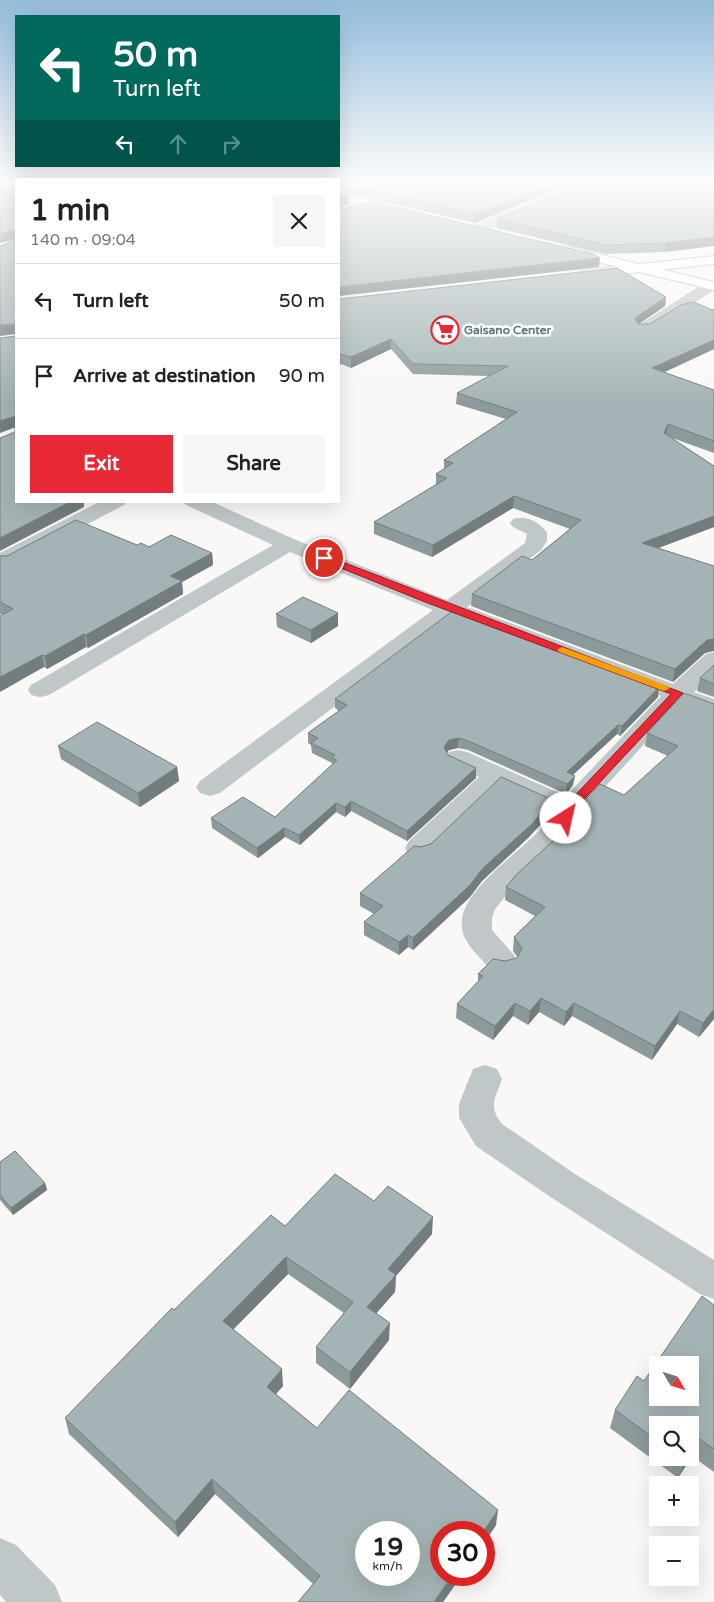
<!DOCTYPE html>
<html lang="en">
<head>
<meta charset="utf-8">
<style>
	:root { --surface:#fff; --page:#f6f6f6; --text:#222; --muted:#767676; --line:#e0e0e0; --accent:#e72835 }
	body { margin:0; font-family:"Varela Round",sans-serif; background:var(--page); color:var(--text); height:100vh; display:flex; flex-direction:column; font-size:19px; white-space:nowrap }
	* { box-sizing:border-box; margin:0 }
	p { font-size:16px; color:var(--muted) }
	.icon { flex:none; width:28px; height:28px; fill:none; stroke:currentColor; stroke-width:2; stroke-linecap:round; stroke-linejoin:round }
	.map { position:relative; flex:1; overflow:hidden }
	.details { position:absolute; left:15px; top:178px; width:325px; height:325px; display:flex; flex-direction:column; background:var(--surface); border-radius:0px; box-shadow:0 5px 20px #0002 }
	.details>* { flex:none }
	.top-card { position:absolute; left:15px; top:15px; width:325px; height:152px; border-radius:0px; box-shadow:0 5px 20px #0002; background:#00695c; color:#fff; overflow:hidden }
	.needle { width:32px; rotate:129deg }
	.fabs { position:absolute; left:649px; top:1356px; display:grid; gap:10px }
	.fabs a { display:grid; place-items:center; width:50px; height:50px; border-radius:0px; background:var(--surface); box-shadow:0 5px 20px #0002; font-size:25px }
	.speed { position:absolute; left:355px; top:1521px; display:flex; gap:10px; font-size:25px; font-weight:700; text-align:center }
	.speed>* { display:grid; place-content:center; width:65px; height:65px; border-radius:50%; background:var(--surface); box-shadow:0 5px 20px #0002; line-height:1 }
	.speed small { font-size:12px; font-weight:400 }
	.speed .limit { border:8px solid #d22; background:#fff; color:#111 }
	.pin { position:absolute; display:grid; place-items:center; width:42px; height:42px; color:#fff; margin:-21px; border:2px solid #fff; border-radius:50%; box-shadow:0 1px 5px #0007 }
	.me { position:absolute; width:55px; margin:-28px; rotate:35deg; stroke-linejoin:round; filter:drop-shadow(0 0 4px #0008) }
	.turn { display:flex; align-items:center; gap:18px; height:105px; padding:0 15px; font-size:22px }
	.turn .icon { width:65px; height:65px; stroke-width:2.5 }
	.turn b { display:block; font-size:35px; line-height:42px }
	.lanes { display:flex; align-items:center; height:48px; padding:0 15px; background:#0003; justify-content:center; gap:25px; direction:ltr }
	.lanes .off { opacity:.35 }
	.round { display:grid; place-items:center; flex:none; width:52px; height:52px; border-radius:0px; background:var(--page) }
	.overview { display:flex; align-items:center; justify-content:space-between; height:85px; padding:0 15px }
	h1 { font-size:30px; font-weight:800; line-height:38px }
	.button { display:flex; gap:10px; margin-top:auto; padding:10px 15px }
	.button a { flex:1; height:58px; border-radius:0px; background:var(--accent); color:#fff; font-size:20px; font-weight:800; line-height:58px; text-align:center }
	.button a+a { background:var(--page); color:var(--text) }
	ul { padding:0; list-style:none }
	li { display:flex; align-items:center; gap:15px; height:75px; padding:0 15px; border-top:1px solid var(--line) }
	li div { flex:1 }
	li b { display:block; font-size:19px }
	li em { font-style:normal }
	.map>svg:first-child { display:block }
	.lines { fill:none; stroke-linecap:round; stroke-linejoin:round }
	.major-casing { stroke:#b1babc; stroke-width:2 }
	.highway-casing { stroke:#b3babc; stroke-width:2 }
	.minor { fill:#c0c7c9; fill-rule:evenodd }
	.major { fill:#fff; fill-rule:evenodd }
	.highway { fill:#fff; fill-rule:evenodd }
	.wall { fill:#8d9a9c; fill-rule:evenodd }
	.shaded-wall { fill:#737d7f }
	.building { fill:#a4b3b5; stroke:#737d7f; fill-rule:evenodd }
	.route { fill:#e72835; stroke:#961a22 }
	.slow { fill:#f59e0b }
	.labels { text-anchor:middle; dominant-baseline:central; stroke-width:5; stroke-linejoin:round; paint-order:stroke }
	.far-poi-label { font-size:12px; font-weight:bold; fill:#5e787c; stroke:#fff; text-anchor:start }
</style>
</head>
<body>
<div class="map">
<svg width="714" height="1602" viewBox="0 0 714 1602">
	<rect width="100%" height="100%" fill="#f9f8f6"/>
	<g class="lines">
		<g class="major-casing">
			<path id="major" d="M339 192 404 208 405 211 399 215 339 200Z
				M565 246 714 282V290L560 253 558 250 560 247Z"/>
		</g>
		<g class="highway-casing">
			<path id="highway" d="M714 256V264L584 278 579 277 577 274 579 271 584 270Z"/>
		</g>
		<path class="minor" d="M583 181H600L598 184 482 232 477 233 470 229 472 226Z
			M711 281H714V290L649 332H637L635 329 637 326 706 282Z
			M101 501H127L124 505 8 566 0 567V553Z
			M183 501H210L296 540 447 600 525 543 527 534 513 527 510 523 513 519C526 515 540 522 547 533V541L541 550 467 607 673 684 706 654 714 652V672L694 692 714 699V716L681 704 582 812 564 840 514 886 495 909 492 918V930L514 955 519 963 514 971C497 976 493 973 482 960 474 952 463 940 462 928 456 887 535 846 554 812L500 787 429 855 419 858 409 855 405 848 409 841 479 777 449 764 445 758 449 752 458 750 467 752 566 796 661 696 453 617 220 793 210 796 200 793 196 787 200 781 433 610 290 552 49 695 40 697 31 695 28 690 31 685 273 545 186 505Z
			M485 1065 497 1069 502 1079C495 1099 488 1106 502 1124L575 1174 714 1260V1299L700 1294 549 1196 476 1146 459 1118V1104L473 1069Z
			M0 1538 16 1545 55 1585 62 1602H6L0 1595Z"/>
		<use href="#major" class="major"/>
		<use href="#highway" class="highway"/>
	</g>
	<path class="wall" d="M339 181 488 188 475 223 339 191Z
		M714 181 665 252 605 254 497 228V219Z
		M666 297 665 306 639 324H650L714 309V349L664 372 714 390V453L669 437 714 466V527L658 548 705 653 673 682 471 606 472 594 532 560 570 529 513 508 432 557 374 534V522L436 485V474L444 469V460L506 419 456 404 457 393 489 376 413 374 391 349 351 368 341 364 339 365V299Z
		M137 545 212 553 213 565 182 582 183 594 88 648 86 647 47 669 44 667 3 615 0 614V556Z
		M276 614 338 626 311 643 277 627Z
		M714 665V697L697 691 700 678Z
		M658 697 620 736 617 734 573 775V785L566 794 468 750 458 748 449 750 447 753 448 755 476 768V778L407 841 351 811 345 817 336 812 300 845 285 837 258 858 212 828 211 818 275 817 332 765V763L312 753 311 745 308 743V733L339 711 335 708V699Z
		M714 704V1019L699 1037 677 1024 652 1060 572 1016 564 1026 539 1012 528 1025 513 1016 493 1040 456 1018 457 1004 478 982V974L505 961 517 958H518L513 951 514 937 535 916 505 900 506 887 624 795 668 756 645 746 647 733Z
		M58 746 177 767 179 781 140 807 61 759Z
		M553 800 551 813 529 837 482 881 469 898 413 950 408 947 399 955 364 935V922L374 914 360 906V893L420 847Z
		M0 1162 45 1183 47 1190 13 1215 0 1200Z
		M374 1201 432 1234 396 1276 395 1292 376 1313 389 1340 350 1389 316 1363V1347L344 1313 288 1274 233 1329 283 1386 276 1394 317 1428 496 1525 484 1543V1532L462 1575 443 1602H298L313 1584 215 1494 178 1537 69 1434 65 1418 174 1310 285 1226Z
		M714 1305V1472L692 1456 678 1478 610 1428 615 1410 644 1381ZM658 1425 690 1458H658Z"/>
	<path class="shaded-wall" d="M558 181H578L475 223 476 214Z
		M349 196V204L339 208V200Z
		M16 230V239L0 243V234Z
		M714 237V246L665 252 666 243Z
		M600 258 599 267 339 296V287Z
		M666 297 665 306 633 328 635 318Z
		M16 324V334L0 336V325Z
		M391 339V349L351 368V357Z
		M714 340V349L650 379 652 368Z
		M340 354 341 364 339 365V355Z
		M16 416V427L0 433V421Z
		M668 424 666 435 664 433Z
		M514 496 513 508 432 557 433 545Z
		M72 501H85L84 502V507L0 551V538Z
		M714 516V527L640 555 642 543Z
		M212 553 213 565 182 582 183 594 88 648 86 635 170 576Z
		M338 613V626L311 643V630Z
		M84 634 86 647 47 669 45 656Z
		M714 639V651L705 653 673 682 675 669 707 640Z
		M42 655 44 667 0 692V677Z
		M659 687 658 697 620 736 622 726Z
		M618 725 617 734 565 782 567 772Z
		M459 738 458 748 449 750 443 757 444 747 449 740Z
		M177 767 179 781 140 807 138 793Z
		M476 768V778L407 841V831Z
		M575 776 573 785 566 794 567 784Z
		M553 800 551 813 529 837 482 881 469 898 413 950V938Z
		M351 801V811L345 817V807Z
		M336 803V812L300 845 299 835Z
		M284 828 285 837 258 858 257 848Z
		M408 935V947L399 955V942Z
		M541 998 539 1012 528 1025 530 1011Z
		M515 1003 513 1016 493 1040 495 1026Z
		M574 1003 572 1016 564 1026 566 1012Z
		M714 1009V1019L699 1037 703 1023Z
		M680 1011 677 1024 652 1060 655 1046Z
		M45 1183 47 1190 13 1215 11 1208Z
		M433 1217 432 1234 396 1276 395 1292 367 1324V1307L388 1269Z
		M286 1257 288 1274 225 1338 223 1321Z
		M390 1323 389 1340 350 1389V1372Z
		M282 1369 283 1386 268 1403 267 1387Z
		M698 1438 692 1456 678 1478 685 1461 687 1458H690V1452Z
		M212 1479 215 1494 178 1537 175 1522Z
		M498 1510 496 1525 484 1543V1532H483Z
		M453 1575H462L443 1602H434Z"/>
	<path class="building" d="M0 181H16V237V230L0 234Z
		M339 181H454L488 188 506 181H558L476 214 339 182Z
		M591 181H714V237L666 243 606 245 497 219Z
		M339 193 349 196 339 200Z
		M369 201 593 254 600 258 339 287V211Z
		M16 240V501H72L0 538V438L15 432 16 416 0 421V338L16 336V324L0 325V246Z
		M617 268 666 297 635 318 638 324H650L681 305 694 302 712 310 714 309V340L652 368 714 390V441L668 424 664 433 714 466V516L642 543 714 566V639L707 640 675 669 472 594 522 556 532 560 581 520 514 496 433 545 374 522 447 478 436 474 453 463 444 460 517 412 457 393 508 366 413 364 391 339 351 357 340 354 339 355V299Z
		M76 520 137 545 141 543 149 547 171 535 212 553 170 576 182 581 86 635 84 634 45 656 42 655 0 677V616L13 609 0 602V556H7Z
		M303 597 338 613 311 630 276 614Z
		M454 610 659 687 622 726 618 725 567 772 575 776 567 784 468 741 459 738 449 740 444 747 448 755 476 768 407 831 351 801 345 807 336 803 299 835 284 828 257 848 211 818 243 797 275 817 337 760 332 758 335 755 311 743 318 738 308 733 347 705 335 699Z
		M714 665V684L700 678Z
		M684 693 714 704V1009L703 1023 680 1011 655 1046 574 1003 566 1012 541 998 530 1011 515 1003 495 1026 457 1004 483 976 478 974 493 959 505 961 517 958 522 948 514 937 545 907 506 887 517 874 567 828 585 800 600 784 624 795 678 746 647 733Z
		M97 722 177 767 138 793 58 746Z
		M501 777 553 800 531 825 483 868 470 885 413 938 408 935 399 942 364 922 383 906 360 893 414 846 420 847 431 844Z
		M15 1151 45 1183 11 1208 0 1195V1162Z
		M335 1174 374 1201 388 1186 433 1217 388 1269 396 1275 367 1307 390 1323 350 1372 316 1347 353 1302 286 1257 223 1321 282 1369 267 1387 317 1428 349 1390 498 1510 483 1532H441V1575H453L434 1602H298L320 1576 212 1479 175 1522 65 1418 172 1308 174 1310 271 1215 285 1226ZM366 1532H409V1575H366Z
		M702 1296 714 1305V1449L698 1438 690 1452V1425H658V1441L615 1410 637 1376 644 1381ZM658 1365H690V1398H658Z
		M680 1458H687L685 1461Z"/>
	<linearGradient id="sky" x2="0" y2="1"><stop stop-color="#94bcdb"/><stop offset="0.45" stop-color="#fcfcfb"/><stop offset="1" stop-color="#fcfcfb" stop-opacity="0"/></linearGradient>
	<rect width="714" height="405" fill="url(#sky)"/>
	<path class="route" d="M321 556H327L683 693 575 809 570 821H561L560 818 566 805 671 694 425 602 321 560Z"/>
	<path class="slow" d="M562 647 668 686 670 688 664 691 661 690 559 652 557 650Z"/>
	<defs>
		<g id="supermarket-ring" transform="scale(1.4375)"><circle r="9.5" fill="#fff" stroke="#e72835" stroke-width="1.5"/><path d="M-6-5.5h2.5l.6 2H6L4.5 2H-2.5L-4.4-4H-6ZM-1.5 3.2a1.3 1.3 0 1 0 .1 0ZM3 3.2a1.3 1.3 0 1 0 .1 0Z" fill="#e72835"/></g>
	</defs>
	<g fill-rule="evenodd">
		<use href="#supermarket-ring" x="445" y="330"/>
	</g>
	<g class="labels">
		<g class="far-poi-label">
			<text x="464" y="330">Gaisano Center</text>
		</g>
	</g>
</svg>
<div class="fabs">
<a><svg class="needle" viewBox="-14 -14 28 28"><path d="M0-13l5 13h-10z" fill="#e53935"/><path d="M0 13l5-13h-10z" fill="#767676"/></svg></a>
<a><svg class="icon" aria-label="search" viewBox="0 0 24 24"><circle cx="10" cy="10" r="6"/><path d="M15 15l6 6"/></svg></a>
<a>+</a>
<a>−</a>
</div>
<div class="speed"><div>19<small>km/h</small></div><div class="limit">30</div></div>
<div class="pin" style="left:324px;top:558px;background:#d93025"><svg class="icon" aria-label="arrive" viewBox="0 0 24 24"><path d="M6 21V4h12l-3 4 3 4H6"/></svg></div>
<svg class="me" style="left:566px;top:818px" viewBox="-20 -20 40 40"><circle r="19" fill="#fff"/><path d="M0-13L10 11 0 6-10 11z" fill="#e72835"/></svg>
<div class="top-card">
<div class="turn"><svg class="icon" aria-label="left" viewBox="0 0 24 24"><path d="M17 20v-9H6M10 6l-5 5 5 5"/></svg><div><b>50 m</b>Turn left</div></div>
<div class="lanes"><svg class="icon" aria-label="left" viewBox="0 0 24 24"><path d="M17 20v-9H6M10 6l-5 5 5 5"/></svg><svg class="icon off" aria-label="ahead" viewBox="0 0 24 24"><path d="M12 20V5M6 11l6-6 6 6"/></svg><svg class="icon off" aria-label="right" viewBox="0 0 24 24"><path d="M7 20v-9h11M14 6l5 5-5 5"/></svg></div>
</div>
<section class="details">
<div class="overview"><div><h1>1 min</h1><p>140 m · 09:04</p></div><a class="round"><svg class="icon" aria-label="close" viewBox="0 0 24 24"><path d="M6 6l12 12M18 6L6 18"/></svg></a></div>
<ul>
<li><svg class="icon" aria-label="left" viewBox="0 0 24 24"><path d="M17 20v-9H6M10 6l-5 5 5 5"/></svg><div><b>Turn left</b></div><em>50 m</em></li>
<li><svg class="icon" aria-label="arrive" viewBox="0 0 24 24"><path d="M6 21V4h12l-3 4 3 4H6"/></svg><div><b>Arrive at destination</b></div><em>90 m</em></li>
</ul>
<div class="button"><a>Exit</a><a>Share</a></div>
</section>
</div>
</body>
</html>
